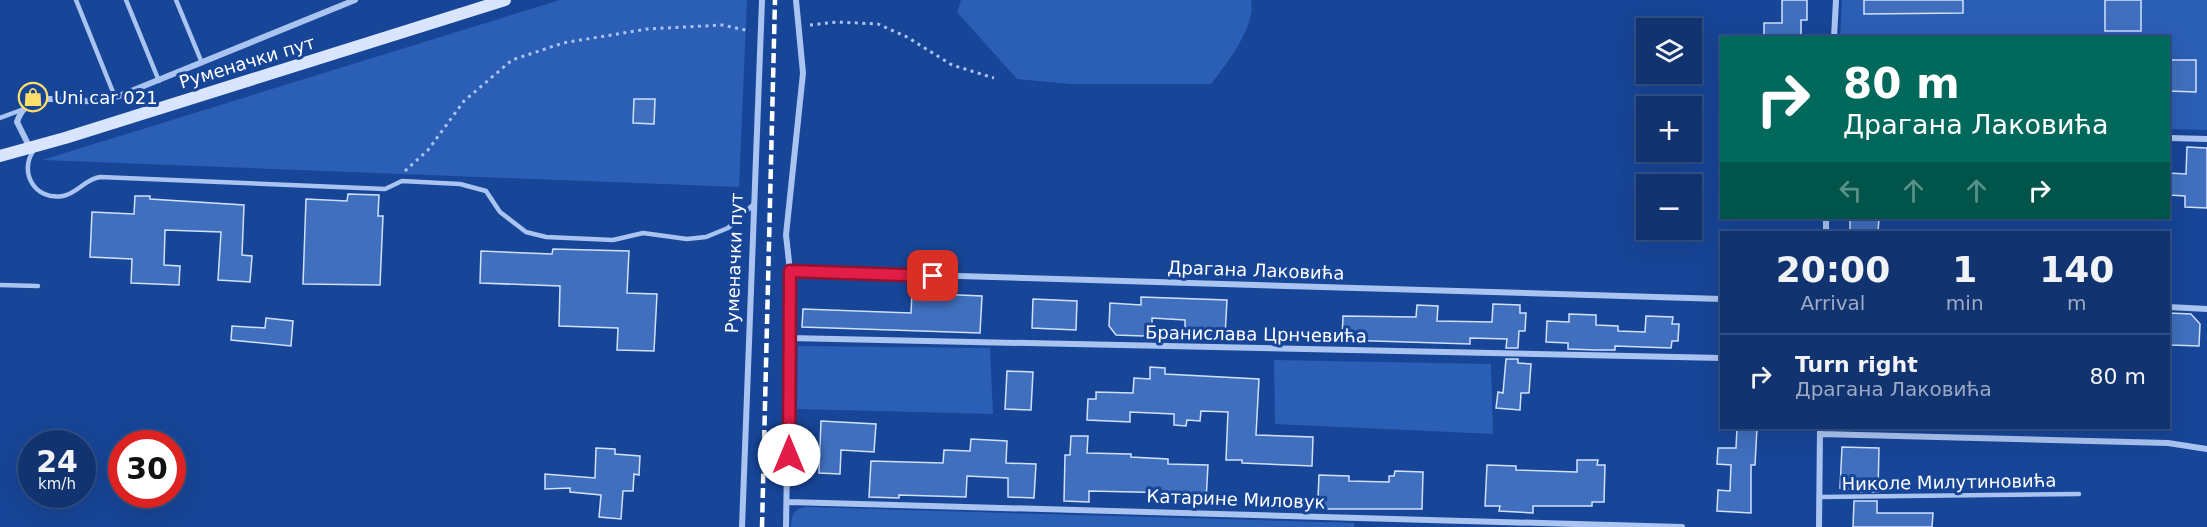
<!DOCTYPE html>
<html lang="en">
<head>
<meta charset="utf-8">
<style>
	:root { --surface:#113471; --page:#1a3c76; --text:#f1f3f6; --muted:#9caac3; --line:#304f84 }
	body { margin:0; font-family:"DejaVu Sans",sans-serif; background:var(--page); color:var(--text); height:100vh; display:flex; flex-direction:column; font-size:22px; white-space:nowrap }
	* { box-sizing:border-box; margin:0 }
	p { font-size:20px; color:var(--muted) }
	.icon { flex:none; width:33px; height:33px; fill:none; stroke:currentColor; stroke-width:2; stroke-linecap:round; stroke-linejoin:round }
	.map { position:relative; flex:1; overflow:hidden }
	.side { position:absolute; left:1720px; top:231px; width:450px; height:198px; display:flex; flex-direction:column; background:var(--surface); border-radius:0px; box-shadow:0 6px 24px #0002,0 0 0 2px var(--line) }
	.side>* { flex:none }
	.top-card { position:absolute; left:1720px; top:36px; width:450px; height:183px; border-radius:0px; box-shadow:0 6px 24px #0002,0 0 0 2px var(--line); background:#00695c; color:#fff; overflow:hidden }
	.buttons { position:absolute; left:1636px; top:18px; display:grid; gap:12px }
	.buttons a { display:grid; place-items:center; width:66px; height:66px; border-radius:0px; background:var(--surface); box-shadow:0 6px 24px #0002,0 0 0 2px var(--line); font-size:30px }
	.speed { position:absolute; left:18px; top:430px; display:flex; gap:12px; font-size:30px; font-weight:700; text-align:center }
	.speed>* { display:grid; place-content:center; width:78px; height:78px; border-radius:50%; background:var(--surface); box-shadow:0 6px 24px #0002,0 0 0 2px var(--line); line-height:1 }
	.speed small { font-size:15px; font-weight:400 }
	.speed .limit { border:9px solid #d22; background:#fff; color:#111 }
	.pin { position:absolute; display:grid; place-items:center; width:51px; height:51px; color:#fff; margin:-26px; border-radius:12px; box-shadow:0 3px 9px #0006 }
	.me { position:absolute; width:66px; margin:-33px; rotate:0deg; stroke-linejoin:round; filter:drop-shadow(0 0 4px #0008) }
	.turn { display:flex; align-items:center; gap:21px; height:126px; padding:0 24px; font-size:27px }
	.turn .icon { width:78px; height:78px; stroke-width:2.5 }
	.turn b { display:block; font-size:42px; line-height:51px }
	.lanes { display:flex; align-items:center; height:57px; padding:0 24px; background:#0003; justify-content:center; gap:30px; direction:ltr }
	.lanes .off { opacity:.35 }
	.eta { display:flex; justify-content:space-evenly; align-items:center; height:102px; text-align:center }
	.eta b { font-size:36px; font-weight:700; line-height:42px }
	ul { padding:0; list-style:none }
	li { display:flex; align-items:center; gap:18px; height:84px; padding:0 24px; border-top:2px solid var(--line) }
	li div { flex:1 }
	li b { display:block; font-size:22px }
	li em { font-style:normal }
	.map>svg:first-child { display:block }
	.green { fill:#2b5eb5 }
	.building { fill:#406fbe; stroke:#d1e1fc; stroke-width:1.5 }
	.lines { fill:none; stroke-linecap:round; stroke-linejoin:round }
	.path { stroke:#aac4f1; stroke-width:3; stroke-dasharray:3 4.5; stroke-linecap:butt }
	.lane { stroke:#aac4f1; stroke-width:4.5 }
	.street { stroke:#aac4f1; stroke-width:6 }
	.secondary { stroke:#d8e5fc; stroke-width:12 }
	.rail { stroke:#fff; stroke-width:4.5; stroke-dasharray:10 4.5; stroke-linecap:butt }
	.route-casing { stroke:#92132f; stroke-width:15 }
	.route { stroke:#e11d48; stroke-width:10 }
	.labels { text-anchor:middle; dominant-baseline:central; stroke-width:6; stroke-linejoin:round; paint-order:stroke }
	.street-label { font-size:18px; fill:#fff; stroke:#174597 }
	.poi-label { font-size:18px; fill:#fff; stroke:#174597; text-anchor:start }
</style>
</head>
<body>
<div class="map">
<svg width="2207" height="527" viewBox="0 0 2207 527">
	<rect width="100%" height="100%" fill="#174597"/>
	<path class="green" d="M560 0H747L739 187 42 160Z
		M961 0H1251C1257 25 1226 65 1211 84H1071L1017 79 957 12Z
		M1842 0H2207V130L2169 129V38H1840Z
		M798 346 990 348 993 414 797 409Z
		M1274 360 1491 364 1493 434 1275 424Z
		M805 507 1354 523V527H791C792 515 792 510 805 507Z"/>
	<path class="building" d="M1782 0H1807V20H1801V38H1764V23H1782Z
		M1864 0H1963V13L1864 14Z
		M2105 0H2141V31H2105Z
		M2169 60H2196V92L2169 91Z
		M634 99H655L654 124 633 123Z
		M2187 147 2207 148V208L2185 207V196L2169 195V173L2186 174Z
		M348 194 379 195 378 216H383L380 285 303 284 306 199 347 201Z
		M135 196H150V199L244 205 242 255 252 256 250 282 218 280 221 232 165 230 164 265 180 266 179 285 131 283 132 259 90 257 92 212 134 214Z
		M1850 218H1879L1878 232H1850Z
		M553 249 629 251 627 293 657 294 654 351 617 350 618 328 559 326 560 286 480 283 481 251 552 254Z
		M912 293 982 296 980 333 802 327 803 309 911 313Z
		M1141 297 1227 300 1225 337 1189 336V330L1185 329V320L1152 318V330L1143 336 1116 335 1109 326 1110 303 1141 305Z
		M1033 299 1077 301 1076 330 1032 328Z
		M1493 304 1520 305V313H1526L1525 331H1519L1518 348H1506L1507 339 1470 338V344L1342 340 1343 316 1416 317 1417 305 1438 306 1437 321 1492 322Z
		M2169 313 2191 314 2200 324 2199 346 2171 345Z
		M1569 314 1596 315V325L1618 326V331L1645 332 1646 316 1673 317 1672 324H1679L1678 341H1672L1671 348 1615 346V350H1595L1568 349V343L1546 342 1547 321 1569 322Z
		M266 318 293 321 291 346 231 340 232 326 265 328Z
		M1506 359H1518V363L1531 364 1529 393H1521L1520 410 1496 408 1498 392 1503 393Z
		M1150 367 1165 368V374L1259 379 1256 435 1313 437 1312 466 1242 463V460H1226L1228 412 1201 411 1200 421 1187 420 1186 426 1174 425V414L1130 412V422L1087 420 1088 399H1096V392L1133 393 1134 378 1150 379Z
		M1007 371 1033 372 1031 410 1005 409Z
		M821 421 876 424 874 452 841 450 840 474 819 473Z
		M1737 428H1757L1755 465H1751V513L1717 511 1718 490 1730 491 1731 465 1717 464 1718 448H1736Z
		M1071 436H1088L1087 453 1131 454V457L1168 459V464L1208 465 1206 501 1179 500V493L1089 491V502L1064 501 1065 455H1070Z
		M971 439 1007 441 1006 463 1036 464 1034 498 1008 497V478L967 476 966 497 899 495V498L869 497 871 461 943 463 944 450 970 451Z
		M1842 447 1879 448 1878 492H1855V489L1840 488Z
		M596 448 615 449V454L640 456 639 475 634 474 633 491H623L621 519 599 517 601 495 570 492V488L545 489V474L595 478Z
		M1577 460H1598L1597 465H1605L1604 502H1592V506H1533V513L1499 511 1500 506H1485L1487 465 1516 466V470L1577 472Z
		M1395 471 1423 472 1422 509H1326L1318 498 1319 475 1349 476V481L1389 482V476H1394Z
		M1854 501H1877V513H1933L1932 527H1853Z"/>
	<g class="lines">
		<path class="path" d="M810 25 837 22 878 24 907 37 952 65 994 78
			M405 171 428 150 464 101 512 60 563 43 647 29 722 25 750 31"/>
		<path class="lane" d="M76 0 115 97
			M126 0 159 81
			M176 0 202 63
			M0 118 24 109
			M34 150C18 172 35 201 63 196 78 193 85 179 100 177L385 189 402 181 460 184 486 191 500 212 526 232 546 237 613 240 643 233 687 239 706 237 728 228 754 204
			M0 285 38 286
			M1819 497 2079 494"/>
		<path class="street" d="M1834 38 1836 0
			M2169 138 2207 139
			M30 148 17 122C27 92 52 99 76 101 91 102 105 99 119 96L355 0
			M1826 232V218
			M790 271 1722 299
			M2169 307 2207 309
			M789 338 1722 358
			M1820 434 2168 443 2207 449
			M789 502 1682 527
			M742 527 762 0
			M786 527 790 271 786 235 803 73 796 0
			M1819 527 1820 428"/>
		<path class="secondary" d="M0 156 65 138 505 0"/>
		<path class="rail" d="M762 527 775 0"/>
	</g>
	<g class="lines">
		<g class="route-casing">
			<path id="route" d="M789 455 790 271 933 276"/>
		</g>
		<use href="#route" class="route"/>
	</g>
	<defs>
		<g id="shop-ring" transform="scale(1.5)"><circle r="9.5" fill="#174597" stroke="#ffdf6a" stroke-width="1.5"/><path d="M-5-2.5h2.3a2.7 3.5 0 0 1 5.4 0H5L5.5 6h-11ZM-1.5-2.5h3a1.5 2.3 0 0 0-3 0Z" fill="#ffdf6a"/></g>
	</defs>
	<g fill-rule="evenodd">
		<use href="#shop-ring" x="33" y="97"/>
	</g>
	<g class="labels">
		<g class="street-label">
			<text transform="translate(247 62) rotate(-17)">Руменачки пут</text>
			<text transform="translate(734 263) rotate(-88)">Руменачки пут</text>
			<text transform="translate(1256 270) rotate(2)">Драгана Лаковића</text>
			<text transform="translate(1256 334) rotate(1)">Бранислава Црнчевића</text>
			<text transform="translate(1949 482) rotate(-1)">Николе Милутиновића</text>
			<text transform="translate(1236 499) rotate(2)">Катарине Миловук</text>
		</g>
		<g class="poi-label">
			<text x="54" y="97">Uni car 021</text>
		</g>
	</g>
</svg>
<div class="buttons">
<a><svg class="icon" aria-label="layers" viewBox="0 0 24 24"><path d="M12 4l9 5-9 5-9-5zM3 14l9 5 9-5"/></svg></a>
<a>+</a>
<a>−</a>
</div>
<div class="speed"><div>24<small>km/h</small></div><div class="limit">30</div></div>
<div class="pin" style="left:933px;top:276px;background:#d93025"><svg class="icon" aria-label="arrive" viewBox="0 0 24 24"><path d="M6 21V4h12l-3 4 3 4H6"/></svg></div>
<svg class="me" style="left:789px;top:455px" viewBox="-20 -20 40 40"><circle r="19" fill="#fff"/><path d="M0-13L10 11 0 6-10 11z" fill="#e11d48"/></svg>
<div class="top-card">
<div class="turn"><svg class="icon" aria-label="right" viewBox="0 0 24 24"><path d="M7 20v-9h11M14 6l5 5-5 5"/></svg><div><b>80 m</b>Драгана Лаковића</div></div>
<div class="lanes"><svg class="icon off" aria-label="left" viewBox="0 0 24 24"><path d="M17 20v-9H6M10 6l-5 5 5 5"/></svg><svg class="icon off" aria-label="ahead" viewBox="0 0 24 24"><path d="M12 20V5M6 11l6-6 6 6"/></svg><svg class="icon off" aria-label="ahead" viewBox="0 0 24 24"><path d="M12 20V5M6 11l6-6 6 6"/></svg><svg class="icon" aria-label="right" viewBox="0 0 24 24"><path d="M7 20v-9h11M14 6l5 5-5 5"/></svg></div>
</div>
<section class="side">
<div class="eta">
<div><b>20:00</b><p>Arrival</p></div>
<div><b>1</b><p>min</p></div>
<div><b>140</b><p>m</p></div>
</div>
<ul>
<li><svg class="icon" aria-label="right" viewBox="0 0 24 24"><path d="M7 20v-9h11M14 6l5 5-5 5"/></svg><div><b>Turn right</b><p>Драгана Лаковића</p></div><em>80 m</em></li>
</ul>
</section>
</div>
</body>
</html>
